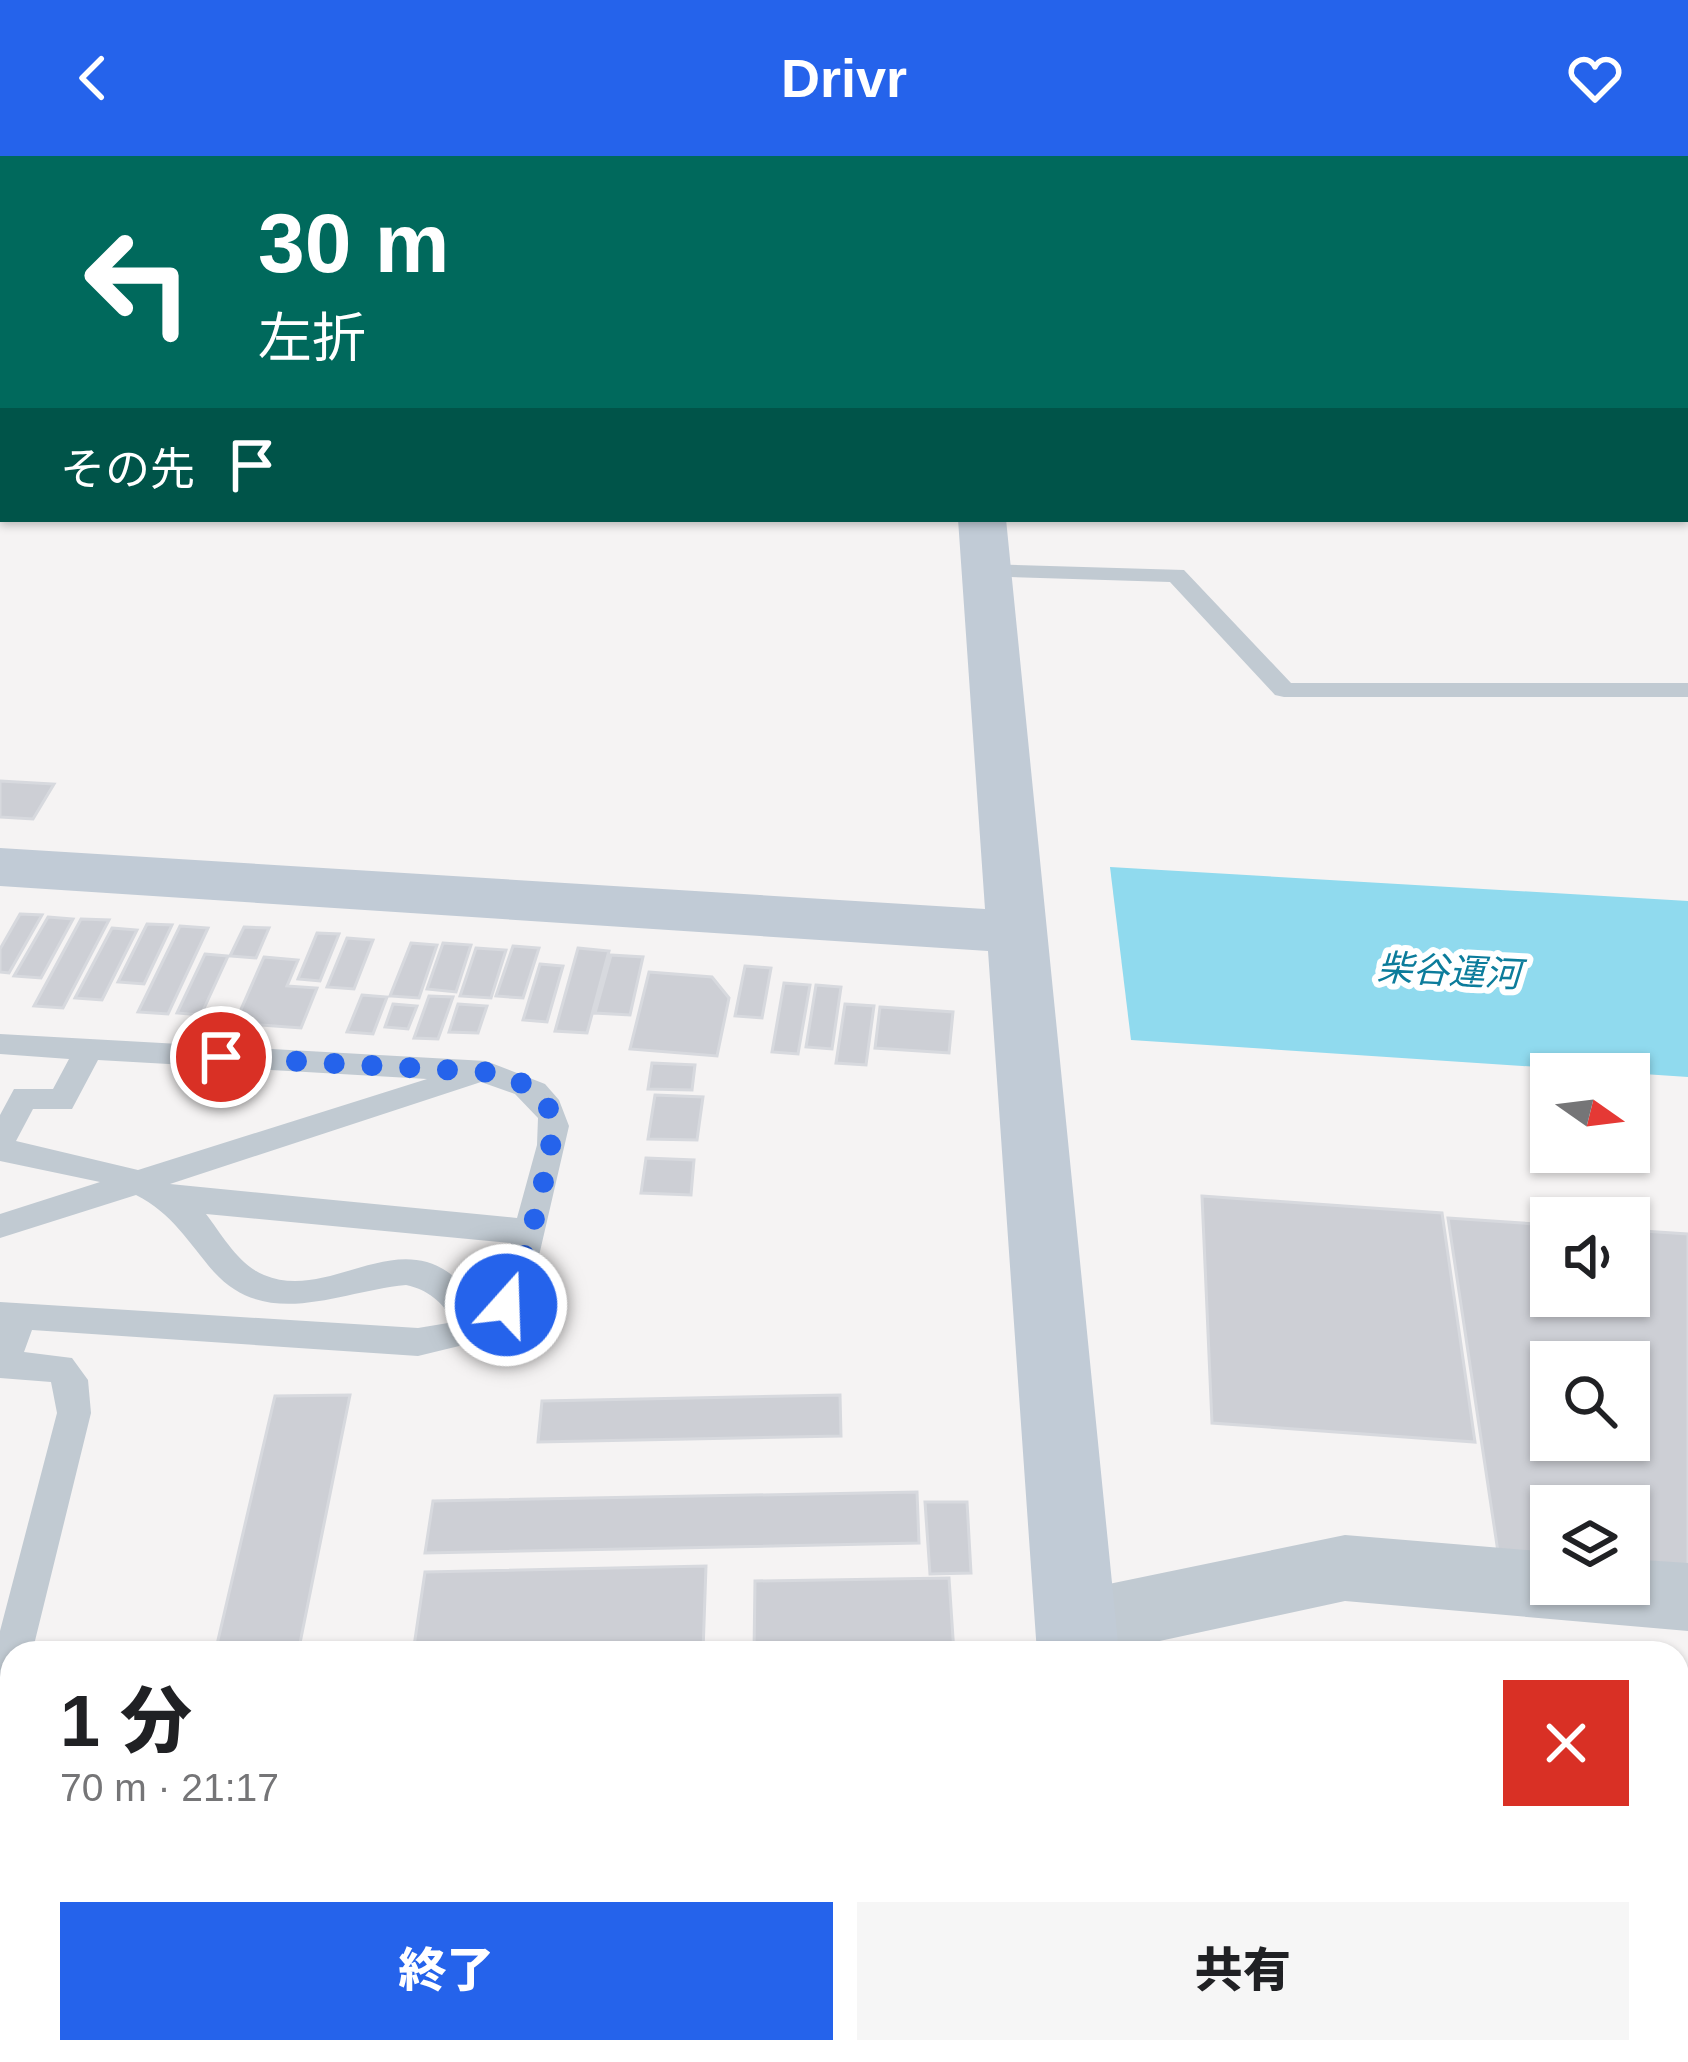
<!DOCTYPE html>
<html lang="ja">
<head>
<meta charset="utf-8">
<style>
	:root { --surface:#fff; --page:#f6f6f6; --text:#202124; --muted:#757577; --accent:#2563eb }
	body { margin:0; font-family:Arial,"Noto Sans JP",sans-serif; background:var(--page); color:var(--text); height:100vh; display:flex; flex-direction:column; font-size:45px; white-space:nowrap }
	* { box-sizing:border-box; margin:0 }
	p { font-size:39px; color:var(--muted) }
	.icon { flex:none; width:66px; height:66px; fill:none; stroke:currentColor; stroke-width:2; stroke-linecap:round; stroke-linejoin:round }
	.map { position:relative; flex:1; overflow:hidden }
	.side { position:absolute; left:0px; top:1485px; width:1689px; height:423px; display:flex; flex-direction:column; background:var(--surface); border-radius:36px 36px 0 0; box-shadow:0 3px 9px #0004 }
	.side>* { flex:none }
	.guide { position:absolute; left:0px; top:0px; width:1689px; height:366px; box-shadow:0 3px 9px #0004; background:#00695c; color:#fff; overflow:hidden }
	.needle { width:78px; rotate:104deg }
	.controls { position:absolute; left:1530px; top:897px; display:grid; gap:24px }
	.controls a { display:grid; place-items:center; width:120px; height:120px; border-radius:0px; background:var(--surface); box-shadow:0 3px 9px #0004; font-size:60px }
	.pin { position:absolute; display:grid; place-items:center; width:102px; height:102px; color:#fff; margin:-51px; border:6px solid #fff; border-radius:50%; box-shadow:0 3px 12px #0007 }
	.me { position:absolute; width:132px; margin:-66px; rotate:20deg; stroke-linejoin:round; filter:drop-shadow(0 0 9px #0008) }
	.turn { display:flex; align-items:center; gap:42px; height:252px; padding:0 60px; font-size:54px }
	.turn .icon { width:156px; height:156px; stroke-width:2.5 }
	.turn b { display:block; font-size:84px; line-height:102px }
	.then { display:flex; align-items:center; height:114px; padding:0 60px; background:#0003; gap:24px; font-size:45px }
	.round { display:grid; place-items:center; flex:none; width:126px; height:126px; border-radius:0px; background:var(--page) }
	.summary { display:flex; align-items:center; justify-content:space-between; height:204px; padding:0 60px }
	h1 { font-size:72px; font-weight:800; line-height:90px }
	.button { display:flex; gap:24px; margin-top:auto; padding:24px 60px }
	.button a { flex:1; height:138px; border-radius:0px; background:var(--accent); color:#fff; font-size:48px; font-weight:800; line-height:138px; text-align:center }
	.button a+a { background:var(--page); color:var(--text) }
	header { display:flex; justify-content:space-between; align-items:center; height:156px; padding:0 60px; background:var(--accent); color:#fff; font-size:54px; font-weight:800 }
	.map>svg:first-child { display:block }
	.water { fill:#90daee }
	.building { fill:#cdcfd5; stroke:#d7d9de; stroke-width:3; fill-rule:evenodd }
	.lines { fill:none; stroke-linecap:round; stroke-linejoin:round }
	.lane { fill:#c1cad2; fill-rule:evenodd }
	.street { fill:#c1cad2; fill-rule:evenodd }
	.secondary { fill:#c1cbd6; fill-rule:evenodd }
	.route { stroke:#2563eb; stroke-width:21; stroke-dasharray:0 37.8 }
	.labels { text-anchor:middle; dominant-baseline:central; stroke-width:12; stroke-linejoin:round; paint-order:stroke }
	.water-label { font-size:36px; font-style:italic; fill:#0c7c9b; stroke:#fff }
</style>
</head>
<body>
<header><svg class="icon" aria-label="back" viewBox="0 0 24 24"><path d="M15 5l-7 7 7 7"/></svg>Drivr<svg class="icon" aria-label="heart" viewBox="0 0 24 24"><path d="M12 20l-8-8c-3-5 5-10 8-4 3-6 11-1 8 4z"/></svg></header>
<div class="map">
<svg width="1688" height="1906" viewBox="0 0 1688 1906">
	<rect width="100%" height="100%" fill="#f5f3f3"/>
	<path class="water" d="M1110 711 1688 745V921L1131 884Z"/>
	<path class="building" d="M879 0V3H708L709 0Z
		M0 625 54 628 33 663 0 661Z
		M20 758 42 759 9 817 0 816V793Z
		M48 761 73 763 41 822 14 820Z
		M81 763 109 764 63 852 34 850Z
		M147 768 172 769 144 828 118 826Z
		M180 770 208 772 168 858 138 856Z
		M244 771 269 772 256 802 230 800Z
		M112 772 137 774 102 844 75 842Z
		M317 777 339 778 320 825 298 823Z
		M347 782 373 784 354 833 327 831Z
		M411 787 437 789 419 842 390 840Z
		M443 787 471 789 456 836 427 833Z
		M513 790 539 792 523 842 496 840Z
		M476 792 506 794 491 842 460 840Z
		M578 792 609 795 587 877 555 875Z
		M205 798 228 800 201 859 177 857Z
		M611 799 643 801 630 859 595 857Z
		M264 801 298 804 287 830 317 832 301 872 235 867Z
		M540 808 563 810 547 866 523 864Z
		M745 810 771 812 762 862 735 860Z
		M649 816 712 821 729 842 717 900 630 893Z
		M784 827 810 829 798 898 772 896Z
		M816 829 841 831 832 893 806 891Z
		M362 839 387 841 373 878 347 876Z
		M429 840 453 841 438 883 414 882Z
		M393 848 417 850 408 873 385 871Z
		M458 848 487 850 478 877 449 876Z
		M845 848 874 850 866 909 836 907Z
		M880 851 953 856 949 897 875 892Z
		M652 907 695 909 692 934 648 933Z
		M655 939 703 941 697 984 648 983Z
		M646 1002 694 1004 691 1039 641 1037Z
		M1202 1040 1442 1057 1475 1286 1212 1267Z
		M1448 1062 1551 1069V1140H1629V1074L1688 1078V1411L1629 1406V1350H1551V1400L1498 1396ZM1551 1206H1629V1284H1551Z
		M350 1239 298 1497H215L275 1240Z
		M840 1239 841 1280 538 1286 542 1245Z
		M917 1336 919 1387 425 1397 433 1345Z
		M925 1346H967L971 1417 930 1418Z
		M706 1410 703 1496 735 1497H413L425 1416Z
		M949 1422 954 1497H754L755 1425Z
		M292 1896H472L470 1906H290Z
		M490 1896H508L535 1898 533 1906H488Z"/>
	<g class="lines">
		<path class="lane" d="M945 0H961L962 3H946Z
			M1686 344H1688V356H1686Z
			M986 408 1184 414 1291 527H1688V541H1284L1275 539 1170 426 978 420 975 415Z
			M0 878 486 905 545 928 559 944 569 970 535 1117 520 1148 488 1183 418 1200 32 1174 24 1196 72 1202 88 1224 91 1257 32 1497H12V1574L0 1570V1475L57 1257 51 1226 0 1222V1146L418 1172 454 1166C442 1146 429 1134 406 1129 340 1135 268 1175 214 1116 188 1086 172 1057 136 1039L0 1082V1058L100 1026 0 1005V959L14 933H53L69 903 0 898ZM98 904 427 923 138 1014 16 985 33 953H72ZM481 926 515 938 538 962 537 989 517 1062 170 1028ZM206 1058 511 1087 496 1131 480 1151C413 1047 337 1150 264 1119 239 1109 222 1079 206 1058Z
			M1677 1530 1688 1531V1567L1677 1566Z
			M1677 1748 1688 1749V1791L1677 1790Z
			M1102 1896H1276L1281 1906H1101Z
			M1388 1896H1432L1434 1906H1390Z"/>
		<path class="street" d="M1345 1379 1551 1396V1428H1629V1403L1688 1407V1475L1345 1445 1104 1497 1049 1493 1038 1469 1049 1445 1075 1435Z"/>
		<path class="secondary" d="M0 0 16 3H3V22Z
			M958 363H1006L1119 1497H1037L988 795 0 730V692L985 753Z
			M1066 1896H1160L1161 1906H1065Z"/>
	</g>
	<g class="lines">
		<path class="route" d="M221 901 486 916C513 921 543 932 552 961 559 981 519 1129 506 1149"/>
	</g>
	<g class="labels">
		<g class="water-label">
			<text transform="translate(1449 815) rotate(3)">柴谷運河</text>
		</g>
	</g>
</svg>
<div class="controls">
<a><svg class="needle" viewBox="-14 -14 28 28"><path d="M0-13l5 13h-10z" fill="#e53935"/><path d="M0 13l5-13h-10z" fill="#757577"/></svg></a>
<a><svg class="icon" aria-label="sound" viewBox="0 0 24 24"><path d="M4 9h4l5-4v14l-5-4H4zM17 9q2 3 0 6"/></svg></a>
<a><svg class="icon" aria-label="search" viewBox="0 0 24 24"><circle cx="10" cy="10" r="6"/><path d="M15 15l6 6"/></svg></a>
<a><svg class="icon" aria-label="layers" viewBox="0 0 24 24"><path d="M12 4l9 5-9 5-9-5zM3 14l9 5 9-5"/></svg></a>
</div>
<div class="pin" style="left:221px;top:901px;background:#d93025"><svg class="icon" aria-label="arrive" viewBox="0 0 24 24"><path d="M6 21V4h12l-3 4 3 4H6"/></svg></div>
<svg class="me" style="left:506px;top:1149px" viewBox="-20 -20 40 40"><circle r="17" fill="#2563eb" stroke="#fff" stroke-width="3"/><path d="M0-11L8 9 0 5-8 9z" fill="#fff"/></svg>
<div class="guide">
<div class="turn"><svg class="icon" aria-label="left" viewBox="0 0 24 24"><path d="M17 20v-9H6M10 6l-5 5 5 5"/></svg><div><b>30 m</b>左折</div></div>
<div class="then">その先<svg class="icon" aria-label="arrive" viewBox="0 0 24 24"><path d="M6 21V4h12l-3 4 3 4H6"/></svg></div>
</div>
<section class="side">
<div class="summary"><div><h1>1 分</h1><p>70 m · 21:17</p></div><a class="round" style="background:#d93025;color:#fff"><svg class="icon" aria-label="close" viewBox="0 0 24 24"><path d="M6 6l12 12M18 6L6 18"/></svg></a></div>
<div class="button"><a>終了</a><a>共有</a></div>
</section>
</div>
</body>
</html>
